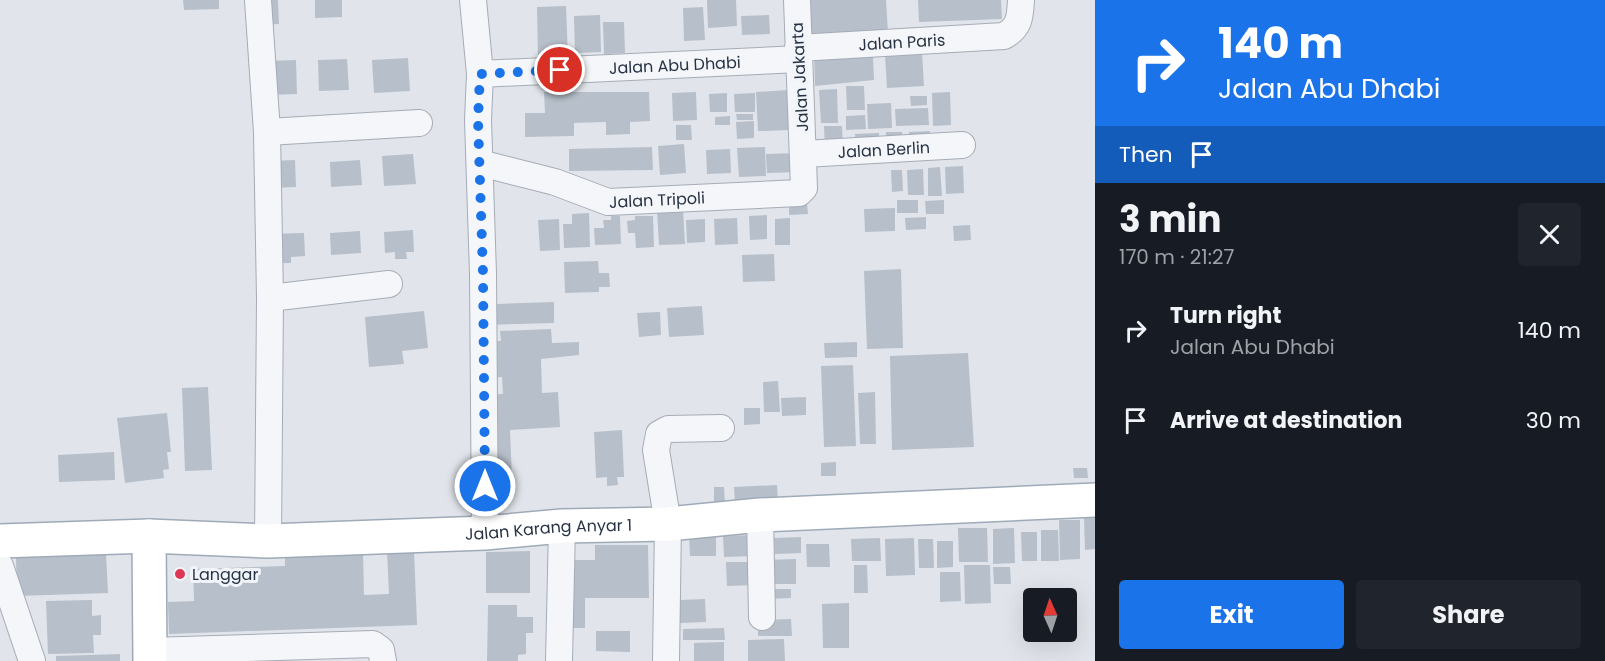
<!DOCTYPE html>
<html lang="en">
<head>
<meta charset="utf-8">
<style>
	:root { --surface:#171b24; --page:#20242c; --text:#f1f3f6; --muted:#9ea1a6; --accent:#1a73e8 }
	body { margin:0; font-family:Poppins,sans-serif; background:var(--page); color:var(--text); height:100vh; display:flex; flex-direction:column; font-size:22px; white-space:nowrap }
	* { box-sizing:border-box; margin:0 }
	p { font-size:20px; color:var(--muted) }
	.icon { flex:none; width:33px; height:33px; fill:none; stroke:currentColor; stroke-width:2; stroke-linecap:round; stroke-linejoin:round }
	.map { position:relative; flex:1; overflow:hidden }
	.panel { display:flex; flex-direction:column; background:var(--surface); width:510px }
	.panel>* { flex:none }
	.guide { background:#1a73e8; color:#fff; overflow:hidden }
	.needle { width:39px; rotate:357deg }
	.controls { position:absolute; left:1023px; top:588px; display:grid; gap:12px }
	.controls a { display:grid; place-items:center; width:54px; height:54px; border-radius:6px; background:var(--surface); box-shadow:0 6px 24px #0002; font-size:30px }
	.pin { position:absolute; display:grid; place-items:center; width:51px; height:51px; color:#fff; margin:-26px; border:3px solid #fff; border-radius:50%; box-shadow:0 2px 6px #0007 }
	.me { position:absolute; width:66px; margin:-33px; rotate:0deg; stroke-linejoin:round; filter:drop-shadow(0 0 4px #0008) }
	.turn { display:flex; align-items:center; gap:21px; height:126px; padding:0 24px; font-size:27px }
	.turn .icon { width:78px; height:78px; stroke-width:2.5 }
	.turn b { display:block; font-size:42px; line-height:51px }
	.then { display:flex; align-items:center; height:57px; padding:0 24px; background:#0003; gap:12px; font-size:22px }
	.round { display:grid; place-items:center; flex:none; width:63px; height:63px; border-radius:6px; background:var(--page) }
	.overview { display:flex; align-items:center; justify-content:space-between; height:102px; padding:0 24px }
	h1 { font-size:36px; font-weight:700; line-height:45px }
	.action { display:flex; gap:12px; margin-top:auto; padding:12px 24px }
	.action a { flex:1; height:69px; border-radius:6px; background:var(--accent); color:#fff; font-size:24px; font-weight:700; line-height:69px; text-align:center }
	.action a+a { background:var(--page); color:var(--text) }
	ul { padding:0; list-style:none }
	li { display:flex; align-items:center; gap:18px; height:90px; padding:0 24px }
	li div { flex:1 }
	li b { display:block; font-size:22px }
	li em { font-style:normal }
	main { display:flex; flex:1; min-height:0 }
	.map>svg:first-child { display:block }
	.building { fill:#b7bfca }
	.lines { fill:none; stroke-linecap:round; stroke-linejoin:round }
	.minor-casing { stroke:#a5acb6; stroke-width:28 }
	.major-casing { stroke:#9faab8; stroke-width:36 }
	.minor { stroke:#f4f6f9; stroke-width:26 }
	.major { stroke:#fff; stroke-width:33 }
	.route { stroke:#1a73e8; stroke-width:10; stroke-dasharray:0 18 }
	.poi-dot { fill:#de3858; stroke:#f1f4f8; stroke-width:2 }
	.labels { text-anchor:middle; dominant-baseline:central; stroke-width:6; stroke-linejoin:round; paint-order:stroke }
	.street-label { font-size:16px; fill:#273345; stroke:#f1f4f8 }
	.poi-label { font-size:16px; fill:#273345; stroke:#f1f4f8; text-anchor:start }
</style>
</head>
<body>
<main>
<div class="map">
<svg width="1095" height="661" viewBox="0 0 1095 661">
	<rect width="100%" height="100%" fill="#e1e5eb"/>
	<path class="building" d="M183 0H219V9L184 10Z
		M260 0H278L279 24 262 25Z
		M315 0H342V17L315 18Z
		M707 0H736L737 26 708 28Z
		M801 0H886L888 33 803 36Z
		M918 0H1001L1002 19 919 22Z
		M566 6 568 58 538 59 537 7Z
		M703 7 705 40 684 41 683 8Z
		M600 15 601 52 575 53 574 16Z
		M769 15 770 34 742 35 741 16Z
		M603 22H624L625 53 604 54Z
		M814 52 873 56 874 80 815 86Z
		M922 53 924 86 887 88 885 55Z
		M408 58 410 91 374 93 372 60Z
		M347 59 349 90 319 91 318 60Z
		M296 60 297 94 267 95 265 61Z
		M846 86H864L865 110H847Z
		M837 89 838 123H821L819 90Z
		M789 90 791 130 758 131 756 92Z
		M544 92H649L650 121 630 122V134L606 135V122L574 123V136L525 137V113H545Z
		M696 92 697 120 673 121 672 93Z
		M950 92 951 125 933 126 932 93Z
		M727 93V112H710L709 94Z
		M755 93V112H735L734 94Z
		M910 96H927V105L911 106Z
		M891 103 892 128 868 129 867 104Z
		M928 108 929 125 896 126 895 109Z
		M736 114H753V120H737Z
		M865 115 866 129 846 130V116Z
		M730 116V125H715V117Z
		M754 121V138L737 139 736 122Z
		M676 125H691L692 140H676Z
		M824 126H842L843 148 825 149Z
		M930 131V143L909 144V132Z
		M886 132H902L903 143 886 144Z
		M879 133V146H856L855 134Z
		M684 144 686 173 660 175 658 146Z
		M652 147 653 170 569 171V149Z
		M765 147 766 176 739 177 737 148Z
		M730 149 731 173 707 174 706 150Z
		M798 153 799 172 767 173 766 154Z
		M413 154 416 184 384 186 382 156Z
		M295 160 296 187 272 188 270 161Z
		M360 160 362 185 331 187 330 162Z
		M963 166 964 193 946 194 945 167Z
		M940 167 942 196H928V168Z
		M923 169 924 195H908L907 170Z
		M891 170H902L903 191 892 192Z
		M897 200H918V213H897Z
		M944 200V214H926L925 201Z
		M807 204 808 214 789 215V205Z
		M895 208V231L865 232 864 209Z
		M683 209 685 244 659 245 657 210Z
		M589 213 590 247 564 248 563 224H572V214Z
		M767 215V239L750 240 749 216Z
		M611 216H620L621 244 595 245 594 228H604L603 220H611Z
		M635 216H653L654 247 636 248 635 233H628L627 221 635 220Z
		M926 217V229L906 230 905 218Z
		M737 218 738 244 715 245 714 219Z
		M790 218V245H775V219Z
		M559 219 560 250 540 251 538 220Z
		M705 219V242L687 243 686 220Z
		M970 225 971 240 954 241 953 226Z
		M413 230 414 252H406L407 259H395V252L385 253 384 232Z
		M360 231 361 253 331 255 330 233Z
		M304 233 305 256 291 257V263H280L271 234Z
		M774 254 775 281 743 282 742 255Z
		M598 261 599 273H609L610 287H599V292L565 293 564 262Z
		M901 269 903 348 867 349 864 271Z
		M486 291H497V304L554 302V323L487 325Z
		M702 306 704 335 669 337 667 308Z
		M424 311 428 348 402 351 404 364 369 367 365 317Z
		M660 312 661 335 639 337 637 313Z
		M551 329 552 343 579 342V355L541 359 542 393 558 392 560 427 510 430 512 479H490L486 395 503 394 502 377 487 378 485 341H501L500 331Z
		M857 342V357L825 358 824 343Z
		M968 353 974 447 892 450 890 356Z
		M853 365 856 446 824 447 821 366Z
		M778 381 780 412H764L763 382Z
		M208 387 212 470 185 471 182 388Z
		M875 392 876 444H860L858 393Z
		M806 397V415L782 416 781 398Z
		M744 408H760V424L744 425Z
		M167 413 171 452H167L169 469 163 470 164 478 125 483 117 418Z
		M622 430 624 477H617L618 485 607 486V477L596 478 594 432Z
		M114 452 115 480 59 482 58 455Z
		M836 462V476H821V463Z
		M1073 468H1087L1088 478H1074Z
		M777 485 778 502 735 504 734 487Z
		M714 487H724L725 504H714Z
		M1084 518H1095V549L1085 550Z
		M1059 520H1080V559L1060 560Z
		M958 528H987L988 562H959Z
		M1014 528 1015 563 993 564V529Z
		M1041 530H1058L1059 561H1041Z
		M1021 532H1037V561H1022Z
		M716 534V556H690L689 535Z
		M755 535 756 556 724 557 723 536Z
		M801 537V553L775 554 774 538Z
		M880 538 881 561H852L851 539Z
		M914 538 915 575 886 576 885 539Z
		M918 539H933L934 568H919Z
		M937 541H953V567L937 568Z
		M806 544H829L830 567H807Z
		M595 545H648L649 598H585V628H565V560H595Z
		M414 550 417 625 169 634 168 602 194 601 193 569 285 566V555L363 552 364 595 389 594 387 551Z
		M530 551V593H486V552Z
		M106 554 108 593 17 596 16 558Z
		M796 559V584H766L765 560Z
		M726 562H755V585L727 586Z
		M854 565H867L868 593H854Z
		M964 565H990L991 603 965 604Z
		M993 567H1010L1011 584H994Z
		M940 572H960L961 601 940 602Z
		M767 589H791V598L767 599Z
		M705 599 706 622 680 623 679 600Z
		M92 600V616L101 615V635H93L94 653 48 654 46 601Z
		M849 603V648H823L822 604Z
		M488 605H517V617H533V633H526V654L518 655V661H487Z
		M791 619 792 636H758V620Z
		M724 628 725 640H683V629Z
		M596 631H630V652L596 651Z
		M784 639 785 661H748V640Z
		M724 642V661H694V643Z
		M120 654V661H56V656Z"/>
	<g class="lines">
		<g class="minor-casing">
			<g id="minor">
				<path d="M258 0 267 132 270 298 268 541"/>
				<path d="M473 0 480 74 478 120 483 274 485 533"/>
				<path id="s1" d="M798 48 1004 36C1020 27 1020 17 1021 0"/>
				<path id="s2" d="M480 74 799 59"/>
				<path d="M267 132 419 123"/>
				<path id="s3" d="M804 154 962 145"/>
				<path id="s4" d="M480 163 555 182 608 202 799 193 804 188 797 0"/>
				<path d="M270 298 389 284"/>
				<path d="M760 515 762 617"/>
				<path d="M0 566 32 661"/>
				<path d="M150 651 373 644 381 650 383 661"/>
				<path d="M559 661 562 526"/>
				<path d="M666 661 668 524 656 450 659 434 668 429 721 428"/>
			</g>
		</g>
		<g class="major-casing">
			<g id="major">
				<path d="M149 536 150 661"/>
				<path id="s5" d="M0 541 149 536 268 541 485 533 562 526 668 524 760 515 1095 500"/>
			</g>
		</g>
		<use href="#minor" class="minor"/>
		<use href="#major" class="major"/>
	</g>
	<g class="lines">
		<path class="route" d="M485 486 483 274 478 120 480 74 560 70"/>
	</g>
	<circle class="poi-dot" cx="180" cy="574" r="6"/>
	<g class="labels">
		<g class="street-label">
			<text stroke="none"><textPath href="#s1" startOffset="104">Jalan Paris</textPath></text>
			<text stroke="none"><textPath href="#s2" startOffset="195">Jalan Abu Dhabi</textPath></text>
			<text transform="translate(800 77) rotate(-93)">Jalan Jakarta</text>
			<text stroke="none"><textPath href="#s3" startOffset="80">Jalan Berlin</textPath></text>
			<text stroke="none"><textPath href="#s4" startOffset="183">Jalan Tripoli</textPath></text>
			<text stroke="none"><textPath href="#s5" startOffset="549">Jalan Karang Anyar 1</textPath></text>
		</g>
		<g class="poi-label">
			<text x="192" y="574">Langgar</text>
		</g>
	</g>
</svg>
<div class="controls">
<a><svg class="needle" viewBox="-14 -14 28 28"><path d="M0-13l5 13h-10z" fill="#e53935"/><path d="M0 13l5-13h-10z" fill="#9ea1a6"/></svg></a>
</div>
<div class="pin" style="left:560px;top:70px;background:#d93025"><svg class="icon" aria-label="arrive" viewBox="0 0 24 24"><path d="M6 21V4h12l-3 4 3 4H6"/></svg></div>
<svg class="me" style="left:485px;top:486px" viewBox="-20 -20 40 40"><circle r="17" fill="#1a73e8" stroke="#fff" stroke-width="3"/><path d="M0-11L8 9 0 5-8 9z" fill="#fff"/></svg>
</div>
<section class="panel">
<div class="guide">
<div class="turn"><svg class="icon" aria-label="right" viewBox="0 0 24 24"><path d="M7 20v-9h11M14 6l5 5-5 5"/></svg><div><b>140 m</b>Jalan Abu Dhabi</div></div>
<div class="then">Then<svg class="icon" aria-label="arrive" viewBox="0 0 24 24"><path d="M6 21V4h12l-3 4 3 4H6"/></svg></div>
</div>
<div class="overview"><div><h1>3 min</h1><p>170 m · 21:27</p></div><a class="round"><svg class="icon" aria-label="close" viewBox="0 0 24 24"><path d="M6 6l12 12M18 6L6 18"/></svg></a></div>
<ul>
<li><svg class="icon" aria-label="right" viewBox="0 0 24 24"><path d="M7 20v-9h11M14 6l5 5-5 5"/></svg><div><b>Turn right</b><p>Jalan Abu Dhabi</p></div><em>140 m</em></li>
<li><svg class="icon" aria-label="arrive" viewBox="0 0 24 24"><path d="M6 21V4h12l-3 4 3 4H6"/></svg><div><b>Arrive at destination</b></div><em>30 m</em></li>
</ul>
<div class="action"><a>Exit</a><a>Share</a></div>
</section>
</main>
</body>
</html>
